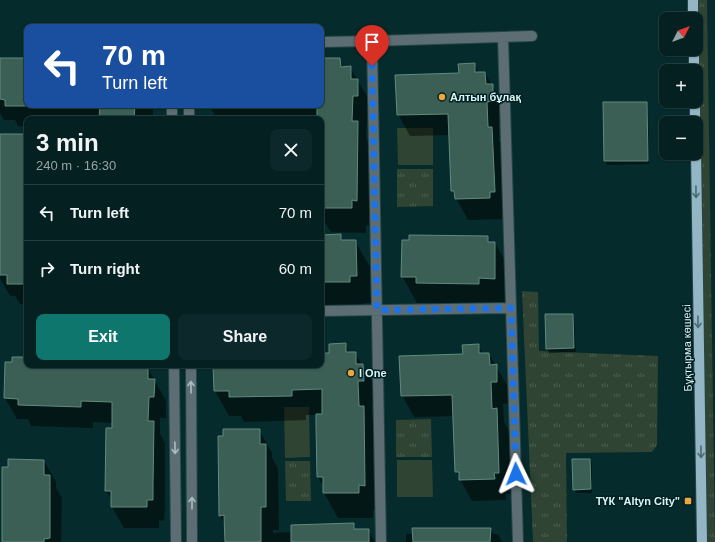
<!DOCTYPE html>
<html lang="en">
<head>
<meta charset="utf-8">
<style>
	:root { --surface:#042021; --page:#0d282a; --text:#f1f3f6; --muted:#97a3a5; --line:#253e3f; --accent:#0f766e }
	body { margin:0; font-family:Arial,sans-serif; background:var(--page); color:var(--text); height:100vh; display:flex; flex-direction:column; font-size:15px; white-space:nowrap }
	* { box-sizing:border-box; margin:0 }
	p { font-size:13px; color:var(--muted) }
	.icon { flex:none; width:22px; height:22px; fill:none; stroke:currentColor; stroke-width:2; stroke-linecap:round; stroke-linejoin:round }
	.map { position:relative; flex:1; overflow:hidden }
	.drawer { position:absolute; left:24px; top:116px; width:300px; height:252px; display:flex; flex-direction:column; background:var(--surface); border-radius:8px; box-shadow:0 1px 3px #0004,0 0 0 1px var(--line) }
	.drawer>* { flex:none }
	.guide { position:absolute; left:24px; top:24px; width:300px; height:84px; border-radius:8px; box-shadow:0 1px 3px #0004,0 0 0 1px var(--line); background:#1a4fa0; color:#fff; overflow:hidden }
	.needle { width:26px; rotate:48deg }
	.tools { position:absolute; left:659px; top:12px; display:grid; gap:8px }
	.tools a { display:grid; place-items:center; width:44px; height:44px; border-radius:8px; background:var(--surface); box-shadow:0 1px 3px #0004,0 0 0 1px var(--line); font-size:20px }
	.pin { position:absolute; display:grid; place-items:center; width:34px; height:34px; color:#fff; margin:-41px -17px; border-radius:50% 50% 50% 0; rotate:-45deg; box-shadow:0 0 4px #0007 }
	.pin .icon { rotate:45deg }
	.me { position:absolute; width:44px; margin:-22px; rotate:358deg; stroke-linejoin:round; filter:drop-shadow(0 0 3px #0008) }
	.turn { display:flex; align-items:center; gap:14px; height:84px; padding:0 12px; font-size:18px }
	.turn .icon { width:52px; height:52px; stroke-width:2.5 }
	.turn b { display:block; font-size:28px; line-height:34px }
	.round { display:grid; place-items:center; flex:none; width:42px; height:42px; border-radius:8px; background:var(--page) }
	.summary { display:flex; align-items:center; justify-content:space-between; height:68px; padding:0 12px }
	h1 { font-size:24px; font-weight:800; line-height:30px }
	.button { display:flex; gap:8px; margin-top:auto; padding:8px 12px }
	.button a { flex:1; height:46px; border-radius:8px; background:var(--accent); color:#fff; font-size:16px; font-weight:800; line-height:46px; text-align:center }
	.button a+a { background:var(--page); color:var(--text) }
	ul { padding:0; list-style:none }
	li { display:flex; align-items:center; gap:12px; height:56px; padding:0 12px; border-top:1px solid var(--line) }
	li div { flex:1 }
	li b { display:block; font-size:15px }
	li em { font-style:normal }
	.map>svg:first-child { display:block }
	.grass { fill:url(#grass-tufts) }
	.garden { fill:#2f4432 }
	.shadow { fill:#0007 }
	.building { fill:#3b5f55; stroke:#618b7f }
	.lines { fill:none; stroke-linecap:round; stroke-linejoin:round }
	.minor-casing { stroke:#244748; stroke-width:12 }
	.major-casing { stroke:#244748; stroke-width:12 }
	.minor { stroke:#5d6d74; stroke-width:10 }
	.major { stroke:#93b5c4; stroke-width:10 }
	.oneway { stroke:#4a6b74 }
	.oneway2 { stroke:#aabec1 }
	.route { stroke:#1a73e8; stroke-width:7; stroke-dasharray:0 12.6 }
	.poi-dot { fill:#eea73d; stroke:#002123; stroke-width:1.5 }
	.labels { text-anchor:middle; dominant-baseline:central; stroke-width:3; stroke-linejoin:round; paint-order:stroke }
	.poi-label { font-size:11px; font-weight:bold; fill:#ddf4f5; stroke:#002123; text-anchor:start }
	.street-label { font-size:11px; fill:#ddf4f5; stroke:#002123 }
</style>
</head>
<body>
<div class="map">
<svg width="715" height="542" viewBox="0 0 715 542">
	<defs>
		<pattern id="grass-tufts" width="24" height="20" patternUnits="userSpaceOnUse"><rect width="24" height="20" fill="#2f4432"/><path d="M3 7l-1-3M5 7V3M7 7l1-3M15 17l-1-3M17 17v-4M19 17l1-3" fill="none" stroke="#4d6050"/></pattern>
	</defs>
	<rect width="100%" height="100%" fill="#062b2c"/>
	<path class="grass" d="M697 0H707L715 542H705Z
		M397 169H433V206L397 207Z
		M522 291 538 292 539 351 658 356 657 445 652 452 566 453 567 542H533Z
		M431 419 432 457H396V420Z
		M285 461H310L311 501H286Z"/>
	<path class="garden" d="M397 128H433V165H398Z
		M284 407H309L310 457 285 458Z
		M397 460H432L433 497H397Z"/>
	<path class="shadow" d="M0 59 27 60V105H153V119H27V127L18 126 15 120H4L0 113Z
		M340 59 344 68 350 67 372 105V121H367L366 138 372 148 371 226 366 225V233L331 232 321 216V119H217L209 105H321V68H325Z
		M474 64 479 73H485L504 106 505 122 499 123V141L504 150 507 213H502V219L468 220 452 191 450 135 410 136 398 114Z
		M646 103 648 106 649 164 607 165 605 161Z
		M0 135H27V304H20L15 296H10L0 278Z
		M340 235 343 241H355L370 267 371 303H364V308L321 309V236Z
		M488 237 491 243H495L510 269 509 305 432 309 429 303H417L402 276Z
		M572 315 574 318 576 352 549 353 547 349Z
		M345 344 350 353H355L377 390 378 406H372L373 423 378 432 379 511 373 510V518H338L324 493V487L318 477 317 415H306V420L244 422 241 416H229L215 391 214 365H321V354L330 353Z
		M478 345 483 354H489L508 387 509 403 503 404 504 422 509 431 511 494H506V500L472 501 456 472 454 416 414 417 402 395Z
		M27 358V365H93L123 368V365H141L143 368H148L166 401V418H160V434L165 443V506L164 521 159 520V528H124L112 507V500L106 491 113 423 93 422V428L31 426 28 419H17L5 398 13 363Z
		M259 430 272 453V458L278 468 279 530H273V533L292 532 353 524 356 530H368L375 542H220L226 541 225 525 220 515Z
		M590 460 592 464V493H576L574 489Z
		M44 461 56 482V488L62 498 61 542H3L9 468Z
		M490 529 494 534H498L502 542H406V534Z"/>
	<path class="building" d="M0 58H27V106H5V100L0 99Z
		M324 58H340L341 67 351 66V79H358V96H353L352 121H358L357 201 352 200V208H321V119H317V105H321V68L324 67Z
		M475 63V72H485L486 84H493V101L487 102 488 127H492L495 192H490V198L455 199 454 191H451L448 114 397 115 395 75 459 73 458 64Z
		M603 102H647L648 161H604Z
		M100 105H135L134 119H99Z
		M0 134H27V275L24 274V284H7V275H0Z
		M341 234V240H356L357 276H350V282H321V235Z
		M409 235 488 236V242H495V279L479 278V284L416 283V277H401L402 240H409Z
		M545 314H573L574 348 546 349Z
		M346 343V352H356V364H363L364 381H358L359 406H364L365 486 359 485V493H323V477H317L316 425V414H322V389L292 390V396L229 397V391H214L213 365H321V353H329V344Z
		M479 344V353H489L490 365 497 364V382H491L492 409 497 408 499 473H494L495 479 459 480V472H455L452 395 401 396 399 356 463 354 462 345Z
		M12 357H27V365L122 366V365H138V366L148 367V379H155L154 397H149L148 421H154L153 485V500H147V507H111V491H105L106 428H112V402L81 401V407L18 405V399L4 398 5 362H12Z
		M223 429H260V444H266V507H261V542H225L224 515 219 516 218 436H223Z
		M8 459 44 460V475H50V538L44 539V542H2V467H8Z
		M572 459H590L591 489 573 490Z
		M354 523V529H369V542H291V525Z
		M412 528H491L490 542H413Z"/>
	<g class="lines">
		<g class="minor-casing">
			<path id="minor" d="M503 38 518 542
				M372 41 532 36
				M321 42 372 41 381 542
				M172 105V119
				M189 119V105
				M321 311 511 308
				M174 365 176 542
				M191 365 192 542"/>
		</g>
		<g class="major-casing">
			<path id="major" d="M693 0V19
				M694 49V71
				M695 101V123
				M696 153 702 542"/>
		</g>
		<use href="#minor" class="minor"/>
		<use href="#major" class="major"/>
	</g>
	<defs><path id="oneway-shaft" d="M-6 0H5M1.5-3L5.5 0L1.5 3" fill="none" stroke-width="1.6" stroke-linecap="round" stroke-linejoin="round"/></defs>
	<g class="oneway">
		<use href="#oneway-shaft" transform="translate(696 192) rotate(89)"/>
		<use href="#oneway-shaft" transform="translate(698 322) rotate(89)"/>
		<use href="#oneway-shaft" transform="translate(701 452) rotate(89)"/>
	</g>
	<g class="oneway2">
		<use href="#oneway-shaft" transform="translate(191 387) rotate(-91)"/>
		<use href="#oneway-shaft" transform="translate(175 448) rotate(89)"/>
		<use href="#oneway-shaft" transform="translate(192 503) rotate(-90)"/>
	</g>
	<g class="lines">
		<path class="route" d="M372 66 377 310 511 308 516 474"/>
	</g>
	<g class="poi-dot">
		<circle cx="442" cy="97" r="4"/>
		<circle cx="351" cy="373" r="4"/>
		<rect x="684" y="497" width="8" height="8" rx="2"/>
	</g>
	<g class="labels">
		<g class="poi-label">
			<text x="450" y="97">Алтын бұлақ</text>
			<text x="359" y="373">I One</text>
			<text x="680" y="501" text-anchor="end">ТҮК "Altyn City"</text>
		</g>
		<g class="street-label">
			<text transform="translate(687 348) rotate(-91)">Бұқтырма көшесі</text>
		</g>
	</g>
</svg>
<div class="tools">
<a><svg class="needle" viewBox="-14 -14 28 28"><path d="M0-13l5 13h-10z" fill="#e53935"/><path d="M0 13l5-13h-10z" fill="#97a3a5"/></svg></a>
<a>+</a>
<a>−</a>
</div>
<div class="pin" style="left:372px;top:66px;background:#d93025"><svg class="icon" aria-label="arrive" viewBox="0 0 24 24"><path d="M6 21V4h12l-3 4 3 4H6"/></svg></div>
<svg class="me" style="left:516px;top:474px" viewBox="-20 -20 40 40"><path d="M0-17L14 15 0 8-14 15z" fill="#1a73e8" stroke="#fff" stroke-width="4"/></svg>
<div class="guide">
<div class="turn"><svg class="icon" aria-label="left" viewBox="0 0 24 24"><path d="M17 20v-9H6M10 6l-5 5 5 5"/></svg><div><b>70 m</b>Turn left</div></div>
</div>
<section class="drawer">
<div class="summary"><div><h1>3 min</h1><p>240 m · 16:30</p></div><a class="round"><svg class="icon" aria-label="close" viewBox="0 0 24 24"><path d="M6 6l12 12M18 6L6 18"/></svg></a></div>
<ul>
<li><svg class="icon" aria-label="left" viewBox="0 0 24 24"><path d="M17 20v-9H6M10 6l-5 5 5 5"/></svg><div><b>Turn left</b></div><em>70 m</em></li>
<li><svg class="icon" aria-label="right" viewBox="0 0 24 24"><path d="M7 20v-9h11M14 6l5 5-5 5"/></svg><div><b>Turn right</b></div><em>60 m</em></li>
</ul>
<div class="button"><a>Exit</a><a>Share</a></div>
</section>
</div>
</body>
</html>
